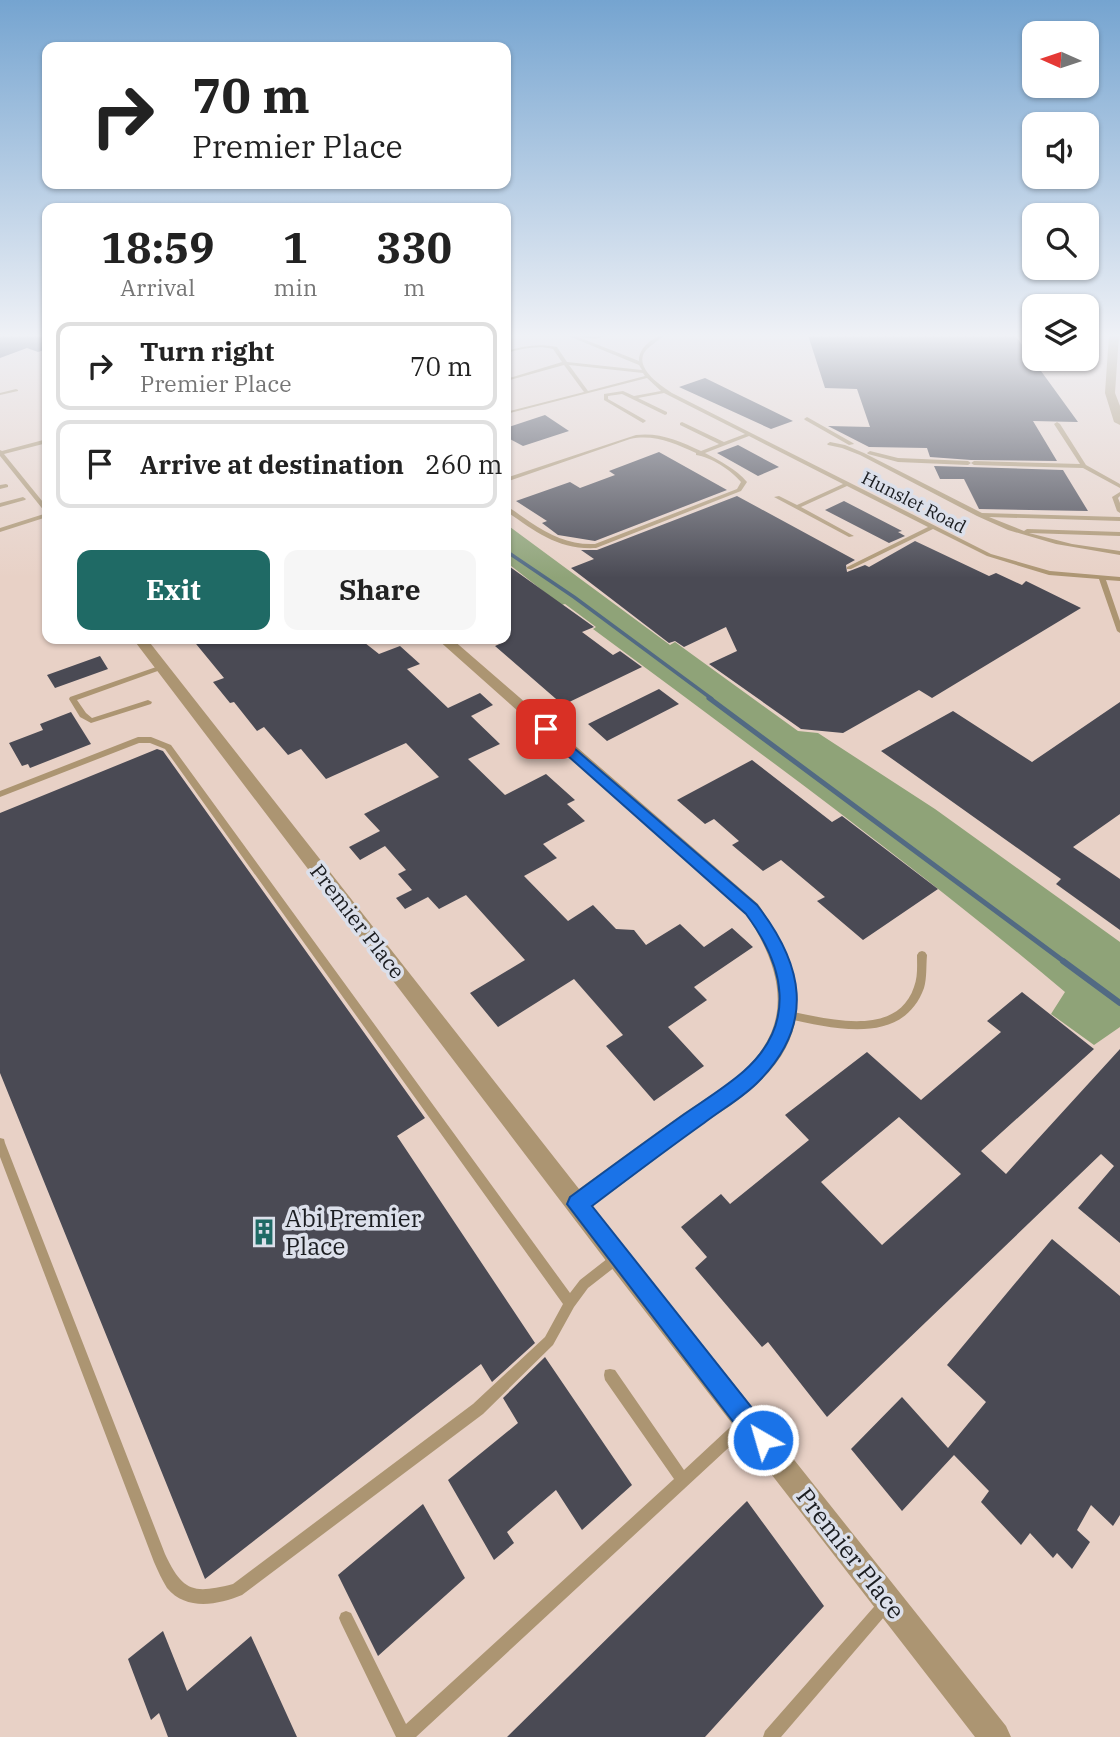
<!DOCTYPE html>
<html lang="en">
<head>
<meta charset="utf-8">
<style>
	:root { --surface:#fff; --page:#f6f6f6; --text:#222; --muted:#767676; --line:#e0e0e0; --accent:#1f6a65 }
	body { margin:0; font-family:"IBM Plex Serif",serif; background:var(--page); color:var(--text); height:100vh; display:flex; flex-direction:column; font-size:26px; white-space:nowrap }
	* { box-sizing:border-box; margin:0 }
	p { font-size:23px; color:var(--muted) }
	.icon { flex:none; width:38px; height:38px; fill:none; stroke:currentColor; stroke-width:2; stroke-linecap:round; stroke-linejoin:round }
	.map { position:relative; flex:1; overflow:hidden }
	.panel { position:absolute; left:42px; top:203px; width:469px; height:441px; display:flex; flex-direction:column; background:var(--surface); border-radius:14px; box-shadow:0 2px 5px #0004 }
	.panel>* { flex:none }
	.banner { position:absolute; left:42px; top:42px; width:469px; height:147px; border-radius:14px; box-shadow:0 2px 5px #0004; background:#fff; color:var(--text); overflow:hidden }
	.needle { width:46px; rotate:273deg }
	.fabs { position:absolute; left:1022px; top:21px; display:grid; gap:14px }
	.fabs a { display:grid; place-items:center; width:77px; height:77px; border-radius:14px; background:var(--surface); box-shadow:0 2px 5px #0004; font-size:35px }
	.pin { position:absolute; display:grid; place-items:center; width:60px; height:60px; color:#fff; margin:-30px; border-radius:14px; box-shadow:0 4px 10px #0006 }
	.me { position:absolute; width:77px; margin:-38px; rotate:322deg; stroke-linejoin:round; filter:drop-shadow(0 0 5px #0008) }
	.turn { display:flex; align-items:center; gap:24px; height:147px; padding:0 35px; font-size:32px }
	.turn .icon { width:91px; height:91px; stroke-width:2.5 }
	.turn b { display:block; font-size:49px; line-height:60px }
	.eta { display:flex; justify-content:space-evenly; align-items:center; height:119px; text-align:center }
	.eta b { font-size:42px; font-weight:700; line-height:49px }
	.primary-button { display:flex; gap:14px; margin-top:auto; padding:14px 35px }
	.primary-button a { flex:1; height:80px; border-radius:14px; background:var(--accent); color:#fff; font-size:28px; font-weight:700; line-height:80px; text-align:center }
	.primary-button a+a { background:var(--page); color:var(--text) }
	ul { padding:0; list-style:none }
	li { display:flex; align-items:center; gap:21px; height:88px; margin:0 14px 10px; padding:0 21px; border:4px solid var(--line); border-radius:14px }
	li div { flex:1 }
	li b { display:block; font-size:26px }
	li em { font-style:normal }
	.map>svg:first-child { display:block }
	.industrial { fill:#e8d1c6 }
	.forest { fill:#8fa378 }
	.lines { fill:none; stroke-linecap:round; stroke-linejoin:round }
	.stream-far2 { stroke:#526a83; stroke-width:3.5 }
	.stream-far1 { stroke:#526a83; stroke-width:5 }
	.stream { stroke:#526a83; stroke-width:6 }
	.building { fill:#4a4a54; fill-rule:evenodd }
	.service { fill:#ac9572; fill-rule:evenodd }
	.minor { fill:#ac9572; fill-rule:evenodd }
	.tertiary { fill:#ac9572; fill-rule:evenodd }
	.route { fill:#1a73e8; stroke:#114b97; stroke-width:2 }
	.labels { text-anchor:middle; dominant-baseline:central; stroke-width:7; stroke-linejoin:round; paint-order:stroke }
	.far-street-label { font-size:18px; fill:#1b1d21; stroke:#dce0eb }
	.street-label { font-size:21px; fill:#1b1d21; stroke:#dce0eb }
	.near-poi-label { font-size:24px; fill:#1b1d21; stroke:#dce0eb; text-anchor:start }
	.near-street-label { font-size:24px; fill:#1b1d21; stroke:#dce0eb }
</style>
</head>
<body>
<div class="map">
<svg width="1120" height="1737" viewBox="0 0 1120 1737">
	<rect width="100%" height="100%" fill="#dce0eb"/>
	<path class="industrial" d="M0 335H47V639H506V335H1034V359H1087V335H1120V1737H0Z"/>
	<path class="forest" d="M506 524 670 645 675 642 798 731 818 733 935 809 1120 942V1027L1094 1045 1051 1014 1065 992C913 864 752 747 593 629L596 627 565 604 561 605 506 562Z"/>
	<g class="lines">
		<path class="stream-far2" d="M506 551 574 597 712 699"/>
		<path class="stream-far1" d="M709 698 1066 963"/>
		<path class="stream" d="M1063 961 1120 1003"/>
	</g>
	<path class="building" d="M0 335H47V349L38 352 27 348 0 358Z
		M808 335H1015L1078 422 1033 421 1057 461 971 460 930 457 927 448 869 447 828 426 870 427 857 389 825 388Z
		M705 378 793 421 771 429 679 387Z
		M545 415 569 431 523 446 506 437V428Z
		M738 445 779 467 758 476 717 453Z
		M659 452 727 490 595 541 558 535 542 523 547 521 516 501 570 482 580 488 615 475 609 471Z
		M934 466 1063 470 1088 511 979 509 964 479H940Z
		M737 496 855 560 846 565 847 572 865 565 869 567 915 541 989 576 996 573 1022 585 1026 581 1081 608 932 698 919 690 843 733 801 729 709 664 737 651 726 627 684 647 675 641 669 643 571 568 594 559 581 550H597Z
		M844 501 902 531 898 532 905 536 889 543 825 510Z
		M506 564 594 627 582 632 613 655 620 651 642 667 563 705 495 646 506 641Z
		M192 639H360L379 654 400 646 420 664 407 669 448 708 480 693 493 705 471 716 500 744 468 759 505 795 546 774 575 800 567 804 585 821 543 844 557 858 524 876 568 921 593 905 616 929 634 930 646 945 680 924 704 947 732 928 753 947 694 987 707 1000 668 1027 704 1066 654 1101 606 1046 623 1035 574 979 498 1027 470 993 525 960 466 895 439 909 428 897 405 909 396 898 412 890 398 874 406 870 385 846 360 860 349 847 380 831 364 814 439 777 406 743 326 779 301 749 288 755 264 727 257 731 234 702 230 703 213 682 224 678Z
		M100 656 108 669 55 688 47 675Z
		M659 689 679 704 607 741 588 724Z
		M1120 702V814L1073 847 1120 879V930L1056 884 1061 879 881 751 953 711 1032 762Z
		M71 712 91 744 30 768 28 764 22 766 9 743 43 730 40 724Z
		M157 749 163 751 425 1118 397 1136 535 1343 492 1382 481 1364 205 1579 0 1073V813Z
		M752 760 832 822 842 816 938 889 863 940 817 901 825 897 781 860 763 871 732 845 739 841 714 819 705 824 677 800Z
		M1022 992 1094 1049 981 1151 1006 1174 1120 1049V1243L1078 1208 1114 1166 1101 1154 827 1417 768 1342 762 1347 695 1268 707 1257 681 1227 721 1194 730 1204 809 1140 785 1115 867 1052 921 1100 1001 1032 987 1021ZM899 1117 961 1174 882 1245 821 1182Z
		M1052 1239 1120 1296V1515L1113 1526 1091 1505 1077 1530 1090 1542 1072 1569 1057 1553 1053 1558 1030 1533 1021 1545 981 1502 989 1491 954 1455 902 1511 851 1449 902 1397 948 1448 986 1402 947 1365Z
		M545 1357 632 1485 582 1530 556 1490 507 1532 514 1543 494 1560 448 1480 518 1423 503 1398Z
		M747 1501 824 1606 705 1737H507Z
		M423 1504 465 1578 378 1656 338 1575Z
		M163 1631 187 1691 251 1636 297 1737H168L159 1713 151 1720 128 1659Z"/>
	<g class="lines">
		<path class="service" d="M566 335H573L639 361C638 349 653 336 665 335 659 340 652 344 647 349 631 366 660 385 672 393L991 554 1050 571 1120 577V581L1106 580 1120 621V633L1117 631 1099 579 1049 575 987 556 933 529 851 569H847V567L928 527 847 486 801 507 854 536 849 537 774 497 779 496 797 505 843 484 749 436 705 453C720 461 736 469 747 482L741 491 596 548C558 550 535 531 506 511V506C514 510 522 517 530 522 551 536 570 545 595 544L737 489 741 482C731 470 711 457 696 455V453C674 443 654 434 630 439L506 482V478L636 435C659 432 680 441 701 451L719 444 680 425V423L682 422 724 442 745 434 664 393 638 398 667 412V414L665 415 622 394 608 396V399L645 420 646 421 643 423 604 400V394L623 391 634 396 661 391 647 378 506 414V412L584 392 564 365 506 381V379L562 362 553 349C537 345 522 349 506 353V351C523 346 539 343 557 347L567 362 642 370 639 365ZM569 365 643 373 645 376 588 391Z
			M580 335 595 337 608 335 595 339 580 337Z
			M16 389 18 390V391L0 395V393Z
			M807 417 853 443 854 444 849 445 805 420 804 419Z
			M1057 422 1060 424 1086 465 1120 484V488L1083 468 974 465 971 463 974 461 1080 464 1054 424Z
			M47 439V443L4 454 47 507V513L45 512 0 456V450L2 451Z
			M830 442 845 445 864 453 982 513 1120 517V521L989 517 1024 531 1027 529 1120 532V536L1029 533 1072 544 1120 551V555L1056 544 1008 530 977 516 860 455 842 448 828 445 827 444Z
			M870 451 898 458 968 461 971 463 968 465 898 462 868 454 867 453Z
			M6 484 8 485V487L0 489V485Z
			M1120 492V496L1118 498 1120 503V513L1117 511 1112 497Z
			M23 497 26 499 25 500 0 507V503Z
			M47 513V517L0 532V528Z
			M159 666H162L166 668 77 700 86 713 92 718 148 700 152 702 151 704 91 723 80 717 69 699 70 697Z
			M138 737H151L171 745 570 1293 580 1280 612 1255 616 1253 620 1255 622 1259 620 1263 588 1288 574 1307 553 1345 483 1414 242 1595C218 1605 186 1611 167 1588 162 1580 158 1571 154 1562L0 1157V1138L4 1139 5 1143 165 1554C183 1592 193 1594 233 1584L473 1404 545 1337 563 1304 165 749 150 743H139L0 797V791Z
			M922 951 925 952 927 955C926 966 927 978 924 988 903 1046 835 1029 789 1019L785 1018 784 1015 785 1012 789 1011C828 1019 897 1038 914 987 918 977 917 965 917 955L919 952Z
			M610 1369 615 1370 684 1470 741 1417 746 1415 751 1417 753 1422 751 1427 416 1737H396L341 1623 339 1618 341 1613 346 1611 351 1613 406 1724 674 1479 605 1380 604 1375 605 1370Z
			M885 1598 890 1600 892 1605 890 1610 781 1737H763L765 1731 880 1600Z"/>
		<path class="minor" d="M133 639H147L579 1189C614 1164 648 1138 684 1113 703 1100 724 1088 741 1073 796 1024 782 969 746 914L437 639H452L758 904C801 966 819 1028 756 1085 739 1101 719 1113 700 1126 664 1152 628 1180 592 1206L1006 1726 1011 1737H975L610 1266Z"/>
		<path class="tertiary" d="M1109 335H1119L1115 393 1120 406V425L1114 422 1105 393Z"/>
	</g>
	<linearGradient id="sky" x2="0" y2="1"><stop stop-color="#75a4d0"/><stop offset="0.58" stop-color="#eff1f6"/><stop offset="1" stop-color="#eff1f6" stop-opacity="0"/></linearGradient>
	<rect width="1120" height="578" fill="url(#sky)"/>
	<path class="route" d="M546 724 757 905C803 964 816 1023 759 1081 744 1097 722 1109 704 1123 666 1150 629 1178 592 1206L771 1432 775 1440 771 1449 763 1453 754 1449 567 1204 570 1197C608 1169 645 1142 683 1115 703 1101 726 1087 744 1071 798 1023 784 965 746 914L541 732V726Z"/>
	<defs>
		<g id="building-bare" transform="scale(2.1)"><path d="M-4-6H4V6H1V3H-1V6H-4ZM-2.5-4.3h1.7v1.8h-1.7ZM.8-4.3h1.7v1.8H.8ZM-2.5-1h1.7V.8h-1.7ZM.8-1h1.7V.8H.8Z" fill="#1f6a65" stroke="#dce0eb" stroke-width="2.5" paint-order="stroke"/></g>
	</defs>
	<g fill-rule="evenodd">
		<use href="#building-bare" x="264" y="1232"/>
	</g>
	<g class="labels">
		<g class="far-street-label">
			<text transform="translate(914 502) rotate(27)">Hunslet Road</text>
		</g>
		<g class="street-label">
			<text transform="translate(358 921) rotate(52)">Premier Place</text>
		</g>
		<g class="near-poi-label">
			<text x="285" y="1218">Abi Premier<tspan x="285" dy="28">Place</tspan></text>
		</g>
		<g class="near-street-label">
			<text transform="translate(851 1553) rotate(52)">Premier Place</text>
		</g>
	</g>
</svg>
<div class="fabs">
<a><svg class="needle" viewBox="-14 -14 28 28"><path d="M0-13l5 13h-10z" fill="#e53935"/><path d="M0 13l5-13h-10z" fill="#767676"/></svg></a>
<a><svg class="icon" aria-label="sound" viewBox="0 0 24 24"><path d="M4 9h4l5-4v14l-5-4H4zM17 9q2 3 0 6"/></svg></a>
<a><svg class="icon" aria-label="search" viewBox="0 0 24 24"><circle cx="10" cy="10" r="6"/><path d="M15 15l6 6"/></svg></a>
<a><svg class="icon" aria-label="layers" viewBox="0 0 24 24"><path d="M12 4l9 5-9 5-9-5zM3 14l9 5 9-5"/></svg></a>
</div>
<div class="pin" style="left:546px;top:729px;background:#d93025"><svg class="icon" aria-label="arrive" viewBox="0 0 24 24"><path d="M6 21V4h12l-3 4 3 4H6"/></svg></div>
<svg class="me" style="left:763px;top:1440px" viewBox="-20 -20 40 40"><circle r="17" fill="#1a73e8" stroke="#fff" stroke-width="3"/><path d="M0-11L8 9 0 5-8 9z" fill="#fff"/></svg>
<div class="banner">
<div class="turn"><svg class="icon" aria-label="right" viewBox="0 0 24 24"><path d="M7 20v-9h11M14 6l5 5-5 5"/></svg><div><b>70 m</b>Premier Place</div></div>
</div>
<section class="panel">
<div class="eta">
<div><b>18:59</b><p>Arrival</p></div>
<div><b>1</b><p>min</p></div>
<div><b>330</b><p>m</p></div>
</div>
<ul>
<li><svg class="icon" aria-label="right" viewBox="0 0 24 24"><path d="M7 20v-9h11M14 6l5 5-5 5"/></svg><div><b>Turn right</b><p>Premier Place</p></div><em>70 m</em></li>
<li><svg class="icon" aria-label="arrive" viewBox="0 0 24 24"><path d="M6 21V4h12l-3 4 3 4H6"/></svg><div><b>Arrive at destination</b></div><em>260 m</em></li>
</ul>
<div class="primary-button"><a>Exit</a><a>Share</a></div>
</section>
</div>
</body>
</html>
